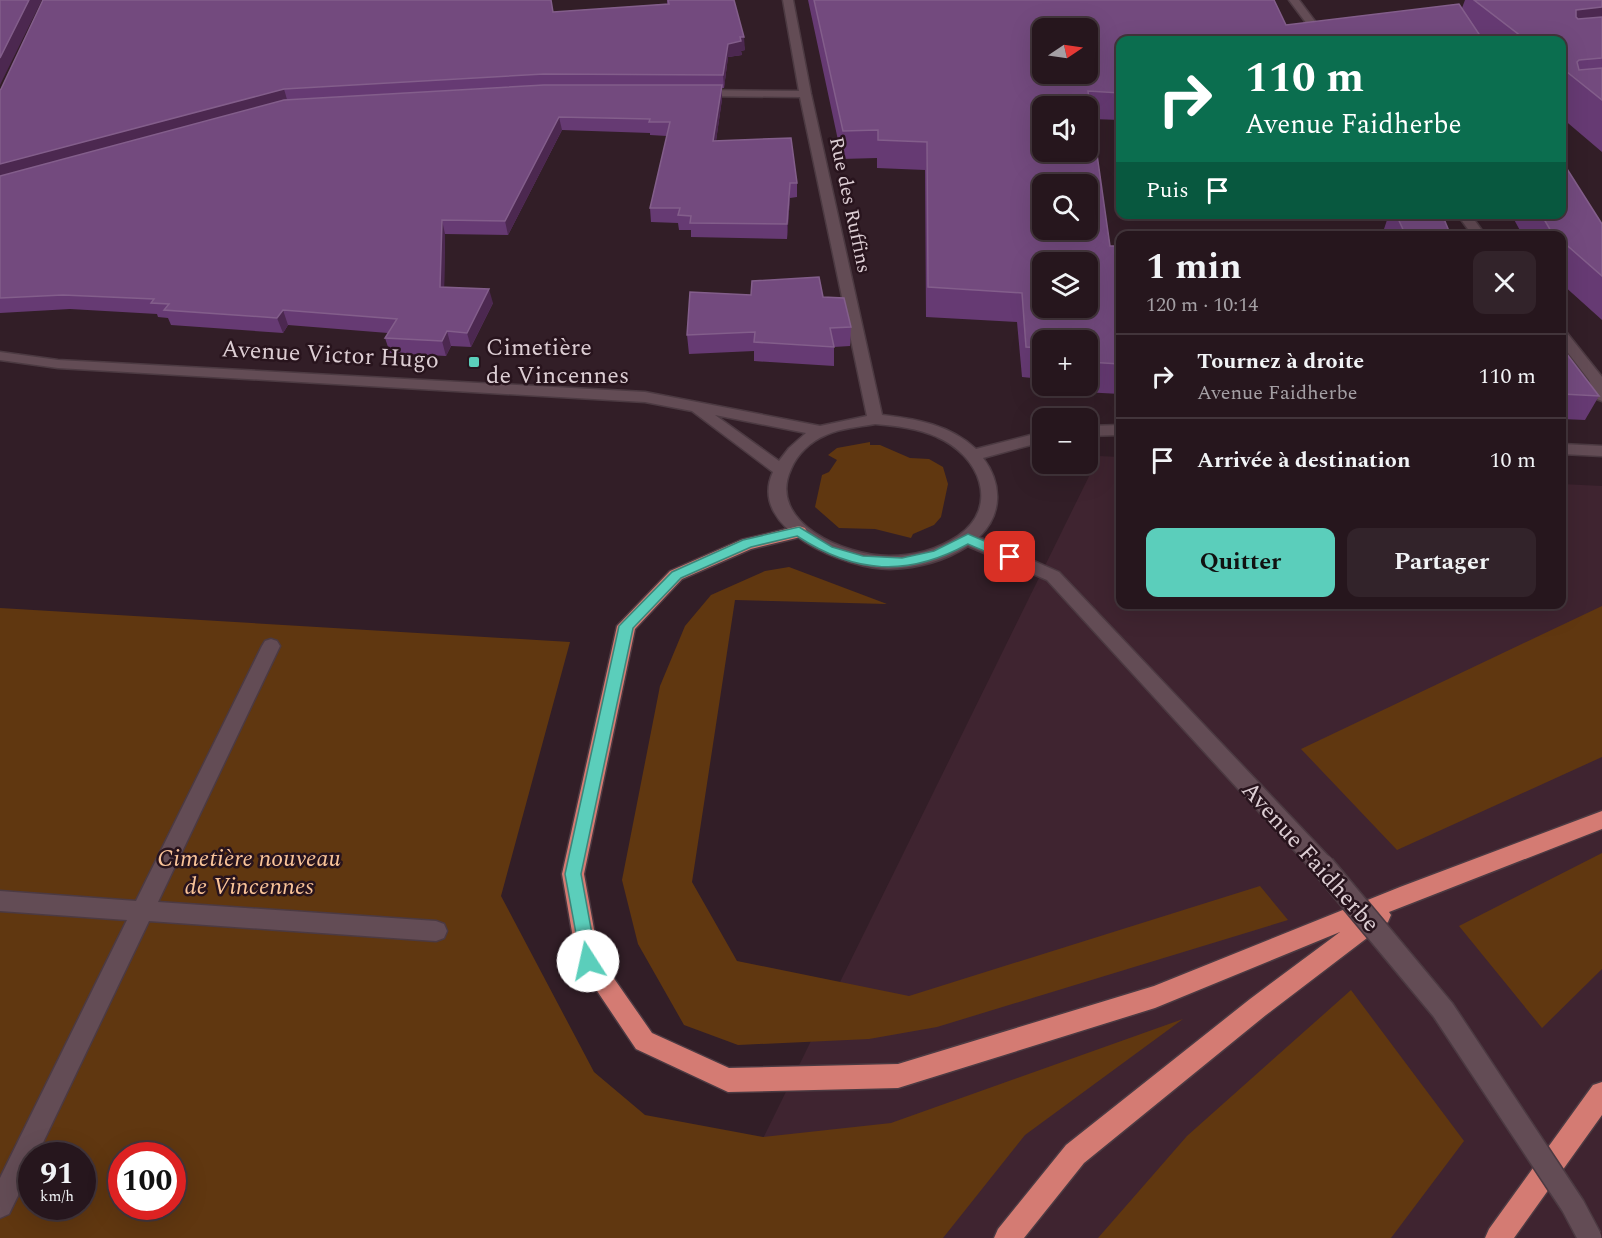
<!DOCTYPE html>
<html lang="fr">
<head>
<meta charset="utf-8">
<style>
	:root { --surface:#26161d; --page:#32232a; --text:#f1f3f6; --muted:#a49fa4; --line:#42353b; --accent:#5bcebb }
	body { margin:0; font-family:Spectral,serif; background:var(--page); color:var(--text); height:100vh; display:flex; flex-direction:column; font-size:22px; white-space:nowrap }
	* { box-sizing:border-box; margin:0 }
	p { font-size:20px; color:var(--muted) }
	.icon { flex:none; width:33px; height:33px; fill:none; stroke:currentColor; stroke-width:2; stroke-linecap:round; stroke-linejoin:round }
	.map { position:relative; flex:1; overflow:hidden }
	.sheet { position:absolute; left:1116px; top:231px; width:450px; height:378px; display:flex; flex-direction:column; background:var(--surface); border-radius:12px; box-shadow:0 6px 24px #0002,0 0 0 2px var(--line) }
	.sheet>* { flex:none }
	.banner { position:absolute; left:1116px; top:36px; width:450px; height:183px; border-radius:12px; box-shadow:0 6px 24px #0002,0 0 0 2px var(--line); background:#0b6e4f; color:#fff; overflow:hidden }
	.needle { width:39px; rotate:77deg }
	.controls { position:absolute; left:1032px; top:18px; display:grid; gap:12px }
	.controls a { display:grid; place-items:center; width:66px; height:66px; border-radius:12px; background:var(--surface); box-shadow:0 6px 24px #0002,0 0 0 2px var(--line); font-size:30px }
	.speed { position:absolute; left:18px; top:1142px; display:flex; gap:12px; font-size:30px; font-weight:700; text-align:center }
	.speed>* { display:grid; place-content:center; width:78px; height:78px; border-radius:50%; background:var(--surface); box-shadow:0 6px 24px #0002,0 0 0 2px var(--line); line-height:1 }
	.speed small { font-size:15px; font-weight:400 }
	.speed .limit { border:9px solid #d22; background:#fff; color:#111 }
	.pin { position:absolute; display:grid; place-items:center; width:51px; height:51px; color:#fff; margin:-26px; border-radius:12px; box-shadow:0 3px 9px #0006 }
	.me { position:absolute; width:66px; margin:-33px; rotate:350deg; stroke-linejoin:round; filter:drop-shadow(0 0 4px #0008) }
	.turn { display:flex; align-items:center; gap:21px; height:126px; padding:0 30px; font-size:27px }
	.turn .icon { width:78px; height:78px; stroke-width:2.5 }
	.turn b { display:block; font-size:42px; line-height:51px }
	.then { display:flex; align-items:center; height:57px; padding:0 30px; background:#0003; gap:12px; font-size:22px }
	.round { display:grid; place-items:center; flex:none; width:63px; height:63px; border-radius:12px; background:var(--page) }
	.summary { display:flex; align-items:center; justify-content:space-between; height:102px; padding:0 30px }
	h1 { font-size:36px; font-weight:700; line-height:45px }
	.primary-button { display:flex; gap:12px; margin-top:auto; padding:12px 30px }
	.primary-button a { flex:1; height:69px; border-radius:12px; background:var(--accent); color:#111; font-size:24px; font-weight:700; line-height:69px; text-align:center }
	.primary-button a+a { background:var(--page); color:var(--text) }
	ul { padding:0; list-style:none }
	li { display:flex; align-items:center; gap:18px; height:84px; padding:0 30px; border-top:2px solid var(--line) }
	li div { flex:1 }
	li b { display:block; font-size:22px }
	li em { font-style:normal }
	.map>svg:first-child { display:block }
	.built { fill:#3f2430 }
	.green { fill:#603710; fill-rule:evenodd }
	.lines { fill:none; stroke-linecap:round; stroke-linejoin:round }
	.minor-casing { stroke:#4c3a42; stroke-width:3 }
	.highway-casing { stroke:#4c3a42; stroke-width:3 }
	.minor { fill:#634c55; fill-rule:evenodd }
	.highway { fill:#d47b73; fill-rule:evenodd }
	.minor-bridge-casing { stroke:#4c3a42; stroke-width:26; stroke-linecap:butt }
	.minor-bridge { stroke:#634c55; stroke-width:23 }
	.wall { fill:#663a73 }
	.shaded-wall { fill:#4c2850 }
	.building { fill:#734a7e; stroke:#835e8b; stroke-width:1.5; fill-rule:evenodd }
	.route { fill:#5bcebb; stroke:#3b867a; stroke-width:1.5 }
	.poi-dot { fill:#5bcebb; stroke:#28141d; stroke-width:2 }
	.labels { text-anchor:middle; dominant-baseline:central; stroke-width:5; stroke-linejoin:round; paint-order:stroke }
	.far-street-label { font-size:20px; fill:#dccdd3; stroke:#28141d }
	.poi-label { font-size:24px; fill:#dccdd3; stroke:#28141d; text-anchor:start }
	.street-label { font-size:24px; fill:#dccdd3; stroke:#28141d }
	.park-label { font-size:24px; font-style:italic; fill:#fac499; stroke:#28141d }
</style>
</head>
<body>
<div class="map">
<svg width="1602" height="1238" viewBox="0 0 1602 1238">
	<rect width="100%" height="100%" fill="#321e27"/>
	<path class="built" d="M1099 456 1120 457V604H1562V484L1602 486V1238H714Z"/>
	<path class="green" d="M870 442V445H880L910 458 929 459 943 467 948 484 941 517 934 525 913 534 911 538 875 529 839 528 815 507 822 475 829 472 837 460 828 455 837 448Z
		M789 567 887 604 735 600 692 882 737 961 909 996 1260 886 1288 920 937 1027 869 1039 738 1045 684 1025 638 944 622 880 660 686 685 626 711 595 765 571Z
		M1602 606V757L1397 850 1301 749Z
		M0 608 570 642 501 896 594 1072 645 1115 763 1137 891 1123 1183 1019 1025 1135 943 1238H0ZM32 1155H82V1206H32ZM122 1155H172V1206H122Z
		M1602 853V969L1542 1028 1459 926Z
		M1351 990 1464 1141 1391 1238H1098L1187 1136Z"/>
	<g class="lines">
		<g class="minor-casing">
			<path id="minor" d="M783 0H793L811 94 882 415C917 419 950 425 976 449L1042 432V442L983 458C1002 483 1003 514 979 537L1059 572 1331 859 1334 866 1331 873 1323 875 1315 873 1047 580 968 546C945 561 917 568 890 569 847 569 746 530 773 472L692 411 645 402 58 368 0 360V352L58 360 645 392 820 426 867 416 800 97 699 96 693 93 699 90 799 91ZM715 415 806 433 789 448 779 461ZM875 424C896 426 918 428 937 437 979 455 1001 506 958 536 937 550 913 556 889 556 846 556 766 523 791 469 797 454 811 441 826 435 841 428 859 427 875 424Z
				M1289 0H1299L1329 40H1319Z
				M1457 214H1470L1486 236H1473Z
				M1562 332 1567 333 1602 377V401L1597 399 1589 380 1562 345Z
				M1120 425V435L1088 436V426Z
				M1562 444 1602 446V456L1562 454Z
				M271 639 277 641 280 646 158 902 436 921 444 924 447 931 444 938 436 941 149 921 37 1155H32V1167L9 1214 0 1218V1178L127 920 0 911V891L136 901 262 646 265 641Z"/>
		</g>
		<g class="highway-casing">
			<path id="highway" d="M799 526 805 528 807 532 805 536 751 549 682 579 635 629 584 874 599 957 652 1033 729 1068 898 1064 1154 986 1400 887 1602 811V829L1389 912 1391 915 1388 922 1266 1015 1084 1163 1024 1238H994L998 1229 1066 1145 1250 999 1340 932 1155 1008 898 1088 728 1092 636 1049 577 961 562 874 617 626 670 571 741 540Z
				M1602 1082V1115L1514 1238H1485L1489 1229 1593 1085Z"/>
		</g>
		<use href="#minor" class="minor"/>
		<use href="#highway" class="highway"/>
		<g class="minor-bridge-casing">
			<path id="minor-bridge" d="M1323 866 1443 1010 1573 1206 1590 1238"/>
		</g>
		<use href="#minor-bridge" class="minor-bridge"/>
	</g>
	<path class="wall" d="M667 0H734L745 50 741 51 742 55 728 57 724 88H722V99L716 141 797 183V197L790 198 787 239 691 237V230H679L678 223 651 222 650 208 667 136 650 135V133L562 130 508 235 445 234 444 287 493 303 471 347 451 346 446 356 390 353 385 338 388 333 288 325 283 333 171 325 168 318 158 317 157 314 70 309 0 313V90L553 12 667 4Z
		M808 0H1274L1286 25 1462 8 1465 0H1602V152L1562 118V40H1120V120L1092 119 1110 246H1120V394L1047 390V386H1088V340H1042V379L1022 377 1017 322 926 317 925 170 877 168V158L842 159Z
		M1389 214H1442L1451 236H1386L1384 229Z
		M1511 214H1562L1602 224V320L1562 284V236H1523Z
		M823 297 851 327 850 346 834 347V366L754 361V351L689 354 687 335Z
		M1562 349 1599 396 1585 420 1562 419Z"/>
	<path class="shaded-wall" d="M29 0H42L0 85V58Z
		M1602 7V40L1562 44 1576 10Z
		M740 37H744L745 50 741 51 742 55 728 57 724 88 723 75 728 44Z
		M722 85V99L714 155 713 141Z
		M284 89 288 103 0 180V164Z
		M559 117 562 130 508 235 505 221Z
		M790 183V198L787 239V224Z
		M442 220 445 234 444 302 440 287Z
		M489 289 493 303 471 347 467 333Z
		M283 310 288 325 283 333 277 318Z
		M447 331 451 346 446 356 442 341Z"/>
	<path class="building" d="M0 0H29L0 58Z
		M43 0H551L553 12 669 4 668 0H734L744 37H740L741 41 728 44 723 75 544 74 284 89 0 164V90L1 89Z
		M814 0H1274L1286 25 1459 4 1483 40H1120V93L1088 91 1110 246H1120V364L1088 362V340H1042V348L1026 347 1022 293 928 287 927 142 878 140V130L843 131ZM1042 28H1088V74H1042ZM1042 106H1088V152H1042ZM1042 184H1088V230H1042ZM1042 262H1088V308H1042Z
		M1474 0H1602V7L1576 10V17L1578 19 1602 17V58L1579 60 1577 62 1579 70 1602 68V100L1562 68V40H1526Z
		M544 85H722L713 141 791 138 797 183H790L787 224 690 223 691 216 678 215 680 208H650L670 122H649L650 119 559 117 505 221 442 220 440 287 489 289 467 333 447 331 442 341 385 338 397 319 283 310 277 318 164 310 169 304 151 303 154 299 63 295 0 298V176L284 100Z
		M1562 161 1602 224V276L1562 241V236H1555L1552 233 1541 214H1562Z
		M1396 214H1442L1451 236H1406Z
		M819 277 823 297 844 298 851 327 830 328 834 347 754 342 755 332 687 335 690 292 751 295 752 281Z
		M1562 349H1563L1599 396 1562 394Z"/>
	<path class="route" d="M799 527 832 547 863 556 902 558 934 551 968 534 1015 554 1017 557 1010 562 968 544C908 577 855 574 797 536L751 547 681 578 633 628 581 874 597 961 594 966 588 969 582 966 565 874 619 626 672 572 743 540Z"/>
	<rect class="poi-dot" x="468" y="356" width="12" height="12" rx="3"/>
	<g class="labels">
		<g class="far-street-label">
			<text transform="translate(850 205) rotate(78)">Rue des Ruffins</text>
		</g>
		<g class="poi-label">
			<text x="486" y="348">Cimetière<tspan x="486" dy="28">de Vincennes</tspan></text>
		</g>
		<g class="street-label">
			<text transform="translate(330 355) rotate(3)">Avenue Victor Hugo</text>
			<text transform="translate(1310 857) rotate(48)">Avenue Faidherbe</text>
		</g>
		<g class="park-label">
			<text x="249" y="859">Cimetière nouveau<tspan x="249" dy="28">de Vincennes</tspan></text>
		</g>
	</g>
</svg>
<div class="controls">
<a><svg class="needle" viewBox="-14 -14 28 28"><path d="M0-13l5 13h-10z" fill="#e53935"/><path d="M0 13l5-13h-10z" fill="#a49fa4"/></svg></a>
<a><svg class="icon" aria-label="sound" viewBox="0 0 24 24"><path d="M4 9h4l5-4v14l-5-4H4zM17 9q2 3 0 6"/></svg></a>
<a><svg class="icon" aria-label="search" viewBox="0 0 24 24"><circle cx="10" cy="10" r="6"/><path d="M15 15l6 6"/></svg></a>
<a><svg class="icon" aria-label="layers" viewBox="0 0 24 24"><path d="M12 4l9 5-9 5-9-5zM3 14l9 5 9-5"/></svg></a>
<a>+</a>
<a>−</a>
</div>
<div class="speed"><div>91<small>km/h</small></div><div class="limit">100</div></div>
<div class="pin" style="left:1010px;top:557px;background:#d93025"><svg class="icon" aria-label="arrive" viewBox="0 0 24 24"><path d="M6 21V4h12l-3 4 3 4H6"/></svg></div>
<svg class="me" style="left:588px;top:961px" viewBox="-20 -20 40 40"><circle r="19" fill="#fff"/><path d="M0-13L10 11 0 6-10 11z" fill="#5bcebb"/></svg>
<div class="banner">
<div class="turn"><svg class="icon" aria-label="right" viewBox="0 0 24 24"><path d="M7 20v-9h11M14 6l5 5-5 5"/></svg><div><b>110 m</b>Avenue Faidherbe</div></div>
<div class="then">Puis<svg class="icon" aria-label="arrive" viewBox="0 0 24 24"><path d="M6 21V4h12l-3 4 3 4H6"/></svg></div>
</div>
<section class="sheet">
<div class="summary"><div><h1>1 min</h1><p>120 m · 10:14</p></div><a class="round"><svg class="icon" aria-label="close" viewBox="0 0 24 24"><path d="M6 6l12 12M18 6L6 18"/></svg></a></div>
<ul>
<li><svg class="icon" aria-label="right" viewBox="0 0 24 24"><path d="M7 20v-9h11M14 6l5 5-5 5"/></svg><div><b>Tournez à droite</b><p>Avenue Faidherbe</p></div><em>110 m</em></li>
<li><svg class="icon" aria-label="arrive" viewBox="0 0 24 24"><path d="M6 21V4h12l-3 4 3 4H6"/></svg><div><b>Arrivée à destination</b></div><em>10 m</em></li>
</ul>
<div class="primary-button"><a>Quitter</a><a>Partager</a></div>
</section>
</div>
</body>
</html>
